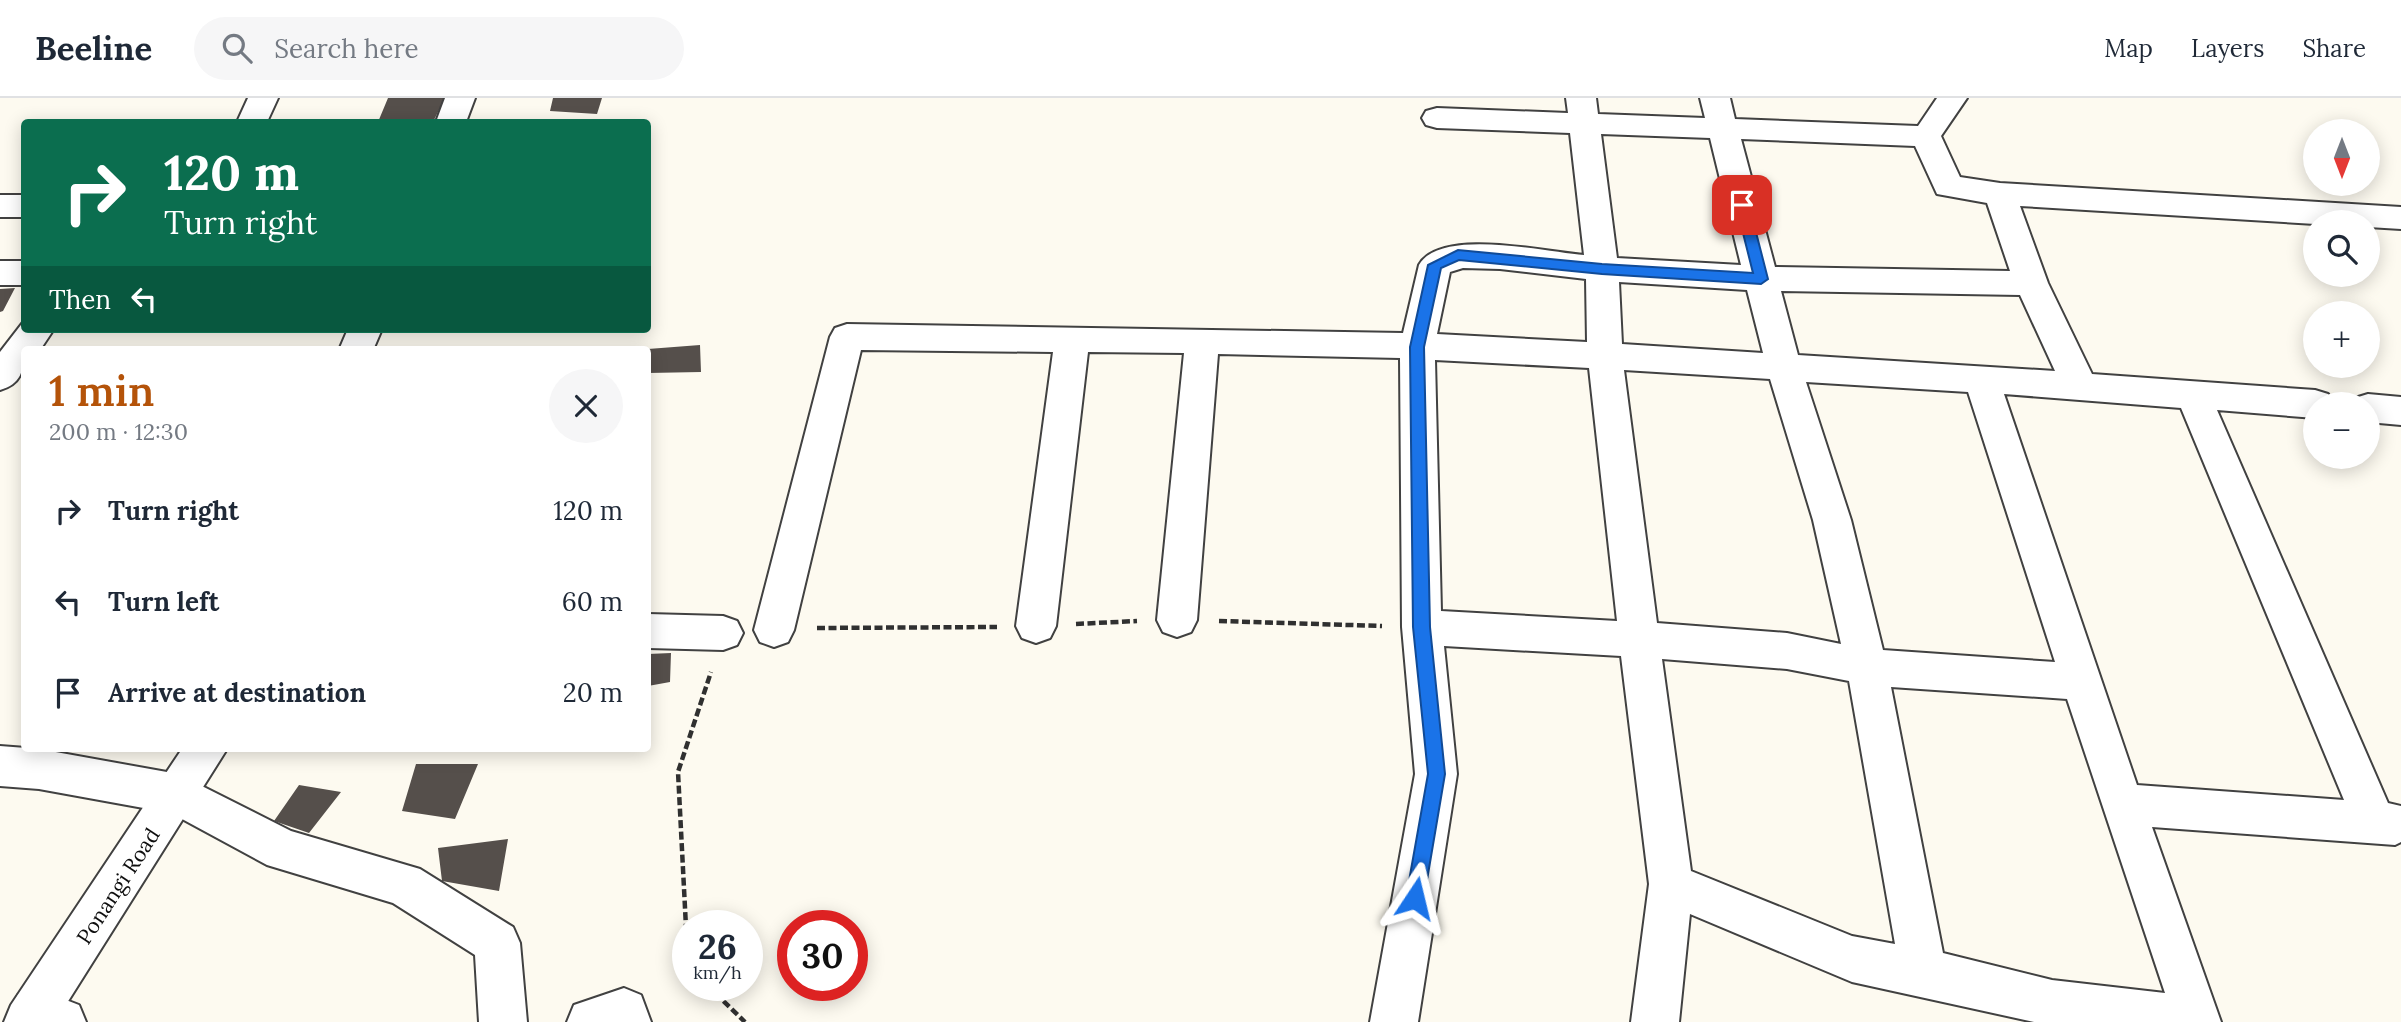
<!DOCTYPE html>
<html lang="en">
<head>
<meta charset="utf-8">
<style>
	:root { --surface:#fff; --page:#f6f6f7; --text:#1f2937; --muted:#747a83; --line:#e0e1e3; --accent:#b45309 }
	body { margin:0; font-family:Lora,serif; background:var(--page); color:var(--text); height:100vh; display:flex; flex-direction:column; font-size:26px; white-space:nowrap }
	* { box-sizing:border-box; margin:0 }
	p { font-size:23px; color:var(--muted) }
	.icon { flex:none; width:38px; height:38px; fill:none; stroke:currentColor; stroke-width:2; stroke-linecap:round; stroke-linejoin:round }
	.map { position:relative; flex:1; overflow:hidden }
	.sheet { position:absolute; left:21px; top:248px; width:630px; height:406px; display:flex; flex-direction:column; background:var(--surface); border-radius:7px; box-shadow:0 4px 18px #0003 }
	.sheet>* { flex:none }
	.guide { position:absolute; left:21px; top:21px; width:630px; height:214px; border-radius:7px; box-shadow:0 4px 18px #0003; background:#0b6e4f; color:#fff; overflow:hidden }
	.needle { width:46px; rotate:180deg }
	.controls { position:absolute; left:2303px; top:21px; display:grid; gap:14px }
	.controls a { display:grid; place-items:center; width:77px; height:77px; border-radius:50%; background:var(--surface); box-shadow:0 4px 18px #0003; font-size:35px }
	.speed { position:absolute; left:672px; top:812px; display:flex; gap:14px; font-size:35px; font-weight:700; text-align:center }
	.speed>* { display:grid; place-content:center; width:91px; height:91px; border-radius:50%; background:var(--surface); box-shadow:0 4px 18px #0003; line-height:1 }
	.speed small { font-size:18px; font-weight:400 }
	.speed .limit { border:10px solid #d22; background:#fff; color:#111 }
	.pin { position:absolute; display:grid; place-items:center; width:60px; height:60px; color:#fff; margin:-30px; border-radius:14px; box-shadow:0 4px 10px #0006 }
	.me { position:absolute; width:77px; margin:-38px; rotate:10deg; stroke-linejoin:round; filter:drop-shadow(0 0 5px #0008) }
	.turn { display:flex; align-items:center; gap:24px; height:147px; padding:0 28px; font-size:32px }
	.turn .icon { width:91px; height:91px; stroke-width:2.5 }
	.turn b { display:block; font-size:49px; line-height:60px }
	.then { display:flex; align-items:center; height:66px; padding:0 28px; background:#0003; gap:14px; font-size:26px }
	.round { display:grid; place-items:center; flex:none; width:74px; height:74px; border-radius:37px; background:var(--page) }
	.summary { display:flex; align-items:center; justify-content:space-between; height:119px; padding:0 28px }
	h1 { font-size:42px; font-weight:600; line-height:52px; color:var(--accent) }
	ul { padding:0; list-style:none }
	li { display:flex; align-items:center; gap:21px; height:91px; padding:0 28px }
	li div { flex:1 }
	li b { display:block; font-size:26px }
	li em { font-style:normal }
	header { display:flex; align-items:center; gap:42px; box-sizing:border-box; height:98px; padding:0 35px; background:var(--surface); border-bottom:2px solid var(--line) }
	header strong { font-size:33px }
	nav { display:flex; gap:38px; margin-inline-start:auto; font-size:24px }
	.search { width:490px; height:63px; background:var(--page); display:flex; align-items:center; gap:18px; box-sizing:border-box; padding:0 24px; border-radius:38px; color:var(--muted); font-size:26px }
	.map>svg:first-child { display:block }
	.building { fill:#554f4b }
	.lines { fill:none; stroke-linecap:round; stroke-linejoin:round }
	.minor-casing { stroke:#414141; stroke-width:4 }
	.tertiary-casing { stroke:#414141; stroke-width:4 }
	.path { stroke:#303030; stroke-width:4.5; stroke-dasharray:8 3.5; stroke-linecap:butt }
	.minor { fill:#fff; fill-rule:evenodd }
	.tertiary { fill:#fff; fill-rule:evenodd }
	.route { fill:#1a73e8; stroke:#114b97; stroke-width:2 }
	.labels { text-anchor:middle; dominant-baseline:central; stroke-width:7; stroke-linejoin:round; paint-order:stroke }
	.street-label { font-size:21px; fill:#0e0e0e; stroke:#fff }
</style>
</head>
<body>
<header>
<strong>Beeline</strong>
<div class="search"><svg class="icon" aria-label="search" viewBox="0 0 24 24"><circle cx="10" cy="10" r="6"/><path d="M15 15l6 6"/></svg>Search here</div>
<nav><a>Map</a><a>Layers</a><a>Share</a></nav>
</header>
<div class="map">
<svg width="2401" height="924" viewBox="0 0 2401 924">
	<rect width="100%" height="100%" fill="#fdfaf0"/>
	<path class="building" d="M388 0H445L433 24H378Z
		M553 0H602L597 16 550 13Z
		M15 190 3 213 0 214V191Z
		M700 247 701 274 648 275V251Z
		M671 555 670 584 648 588V556Z
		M416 666H478L455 721 402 713Z
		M299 687 341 694 309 735 274 723Z
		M508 741 499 793 442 783 438 750Z"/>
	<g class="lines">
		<g class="minor-casing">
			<path id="minor" d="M248 0H278L267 24H237Z
				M1566 0H1596L1598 16 1705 20 1700 0H1730L1735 21 1918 28 1937 0H1967L1941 38 1960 79 2000 85 2401 109V131L2368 129V124L2315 126 2020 108 2048 185 2092 276 2315 292 2328 296 2333 306H2315V320L2217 312 2388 705 2401 708V744L2395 747 2152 729 2221 924H2034L1852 884 1690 816 1679 924H1631L1649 786 1621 558 1444 548 1457 676 1418 924H1370L1415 676 1402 529 1400 260 1218 256 1197 522 1191 534 1177 539 1163 534 1157 522 1184 255 1088 254 1056 528 1050 540 1036 545 1022 540 1016 528 1053 254 861 252 794 532 788 544 774 549 760 544 754 532 830 239 835 230 847 226 1403 235 1419 167C1440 129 1547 154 1584 157L1570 35 1437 30 1426 27 1422 20 1426 13 1437 10 1568 15ZM1601 36 1710 40 1741 167 1617 160ZM1741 41 1915 48 1937 96 1987 105 2010 173 1775 169ZM1463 170 1500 171 1586 181 1587 244 1437 236 1450 174ZM1619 184 1747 192 1763 255 1622 246ZM1781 193 2020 197 2055 273 1798 257ZM1435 262 1589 270 1617 523 1441 513ZM1624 272 1770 281 1813 422 1841 546 1787 535 1657 525ZM1806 284 1968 294 2055 564 1883 552 1851 422ZM2004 296 2181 310 2344 702 2137 687ZM1662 561 1787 571 1849 583 1895 846 1852 838 1691 773ZM1891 589 2067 601 2165 895 2052 882 1943 855Z
				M0 97H24V119H0Z
				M0 163H24V187H0Z
				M24 223V231H54L40 252H24C24 273 21 286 0 292V254Z
				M2368 296 2401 299V327L2368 324V306H2352L2355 300Z
				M648 516 723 518 737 523 743 535 737 547 723 552 648 550Z
				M0 648 39 651 178 676 291 733 420 771 513 829 520 845 527 924H479L475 857 393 805 267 767 171 715 39 691 0 688Z
				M35 890 79 907 86 924H16L11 914 18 897Z
				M624 890 641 897 651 924H567L574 907Z"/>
		</g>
		<g class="tertiary-casing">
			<path id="tertiary" d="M445 0H475L466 24H436Z
				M348 231H382L373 252H339Z
				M182 651H227L55 924H4L11 907Z"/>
		</g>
		<path class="path" d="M1219 523 1382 528
			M1076 526 1137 523
			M817 530 997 529
			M688 868 678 674 711 574
			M707 887 745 924"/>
		<use href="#minor" class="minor"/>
		<use href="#tertiary" class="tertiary"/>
	</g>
	<path class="route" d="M1742 102 1749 107 1768 181 1761 186 1602 176 1459 162 1441 170 1424 249 1430 529 1445 676 1424 800 1422 806 1415 809 1408 806 1406 800 1428 676 1413 529 1410 249 1428 167 1458 152 1602 166 1753 175 1736 107Z"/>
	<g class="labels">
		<g class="street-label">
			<text transform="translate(118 788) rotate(-57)">Ponangi Road</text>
		</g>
	</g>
</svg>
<div class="controls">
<a><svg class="needle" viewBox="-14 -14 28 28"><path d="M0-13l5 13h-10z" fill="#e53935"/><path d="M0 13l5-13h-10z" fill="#747a83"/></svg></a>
<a><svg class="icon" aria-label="search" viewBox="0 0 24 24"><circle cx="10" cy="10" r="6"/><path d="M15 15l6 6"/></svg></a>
<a>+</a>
<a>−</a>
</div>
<div class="speed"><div>26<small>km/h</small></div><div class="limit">30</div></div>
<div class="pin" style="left:1742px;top:107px;background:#d93025"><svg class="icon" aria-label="arrive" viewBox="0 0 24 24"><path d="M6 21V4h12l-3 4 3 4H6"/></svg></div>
<svg class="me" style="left:1415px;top:800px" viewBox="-20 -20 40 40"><path d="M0-17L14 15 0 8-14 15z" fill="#1a73e8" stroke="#fff" stroke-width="4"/></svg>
<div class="guide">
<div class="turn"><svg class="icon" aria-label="right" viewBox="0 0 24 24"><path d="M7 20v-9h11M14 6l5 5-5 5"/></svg><div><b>120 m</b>Turn right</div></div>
<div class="then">Then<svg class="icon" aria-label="left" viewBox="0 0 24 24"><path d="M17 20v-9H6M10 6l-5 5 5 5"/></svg></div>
</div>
<section class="sheet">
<div class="summary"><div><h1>1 min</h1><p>200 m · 12:30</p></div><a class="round"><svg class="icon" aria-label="close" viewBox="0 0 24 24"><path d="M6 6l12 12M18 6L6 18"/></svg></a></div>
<ul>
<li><svg class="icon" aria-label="right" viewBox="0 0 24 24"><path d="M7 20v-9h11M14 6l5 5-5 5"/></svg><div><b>Turn right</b></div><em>120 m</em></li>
<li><svg class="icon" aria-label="left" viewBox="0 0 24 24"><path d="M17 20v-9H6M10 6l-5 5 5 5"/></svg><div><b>Turn left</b></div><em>60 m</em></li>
<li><svg class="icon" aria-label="arrive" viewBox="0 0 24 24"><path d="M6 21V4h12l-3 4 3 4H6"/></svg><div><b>Arrive at destination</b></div><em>20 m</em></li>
</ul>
</section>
</div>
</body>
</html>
